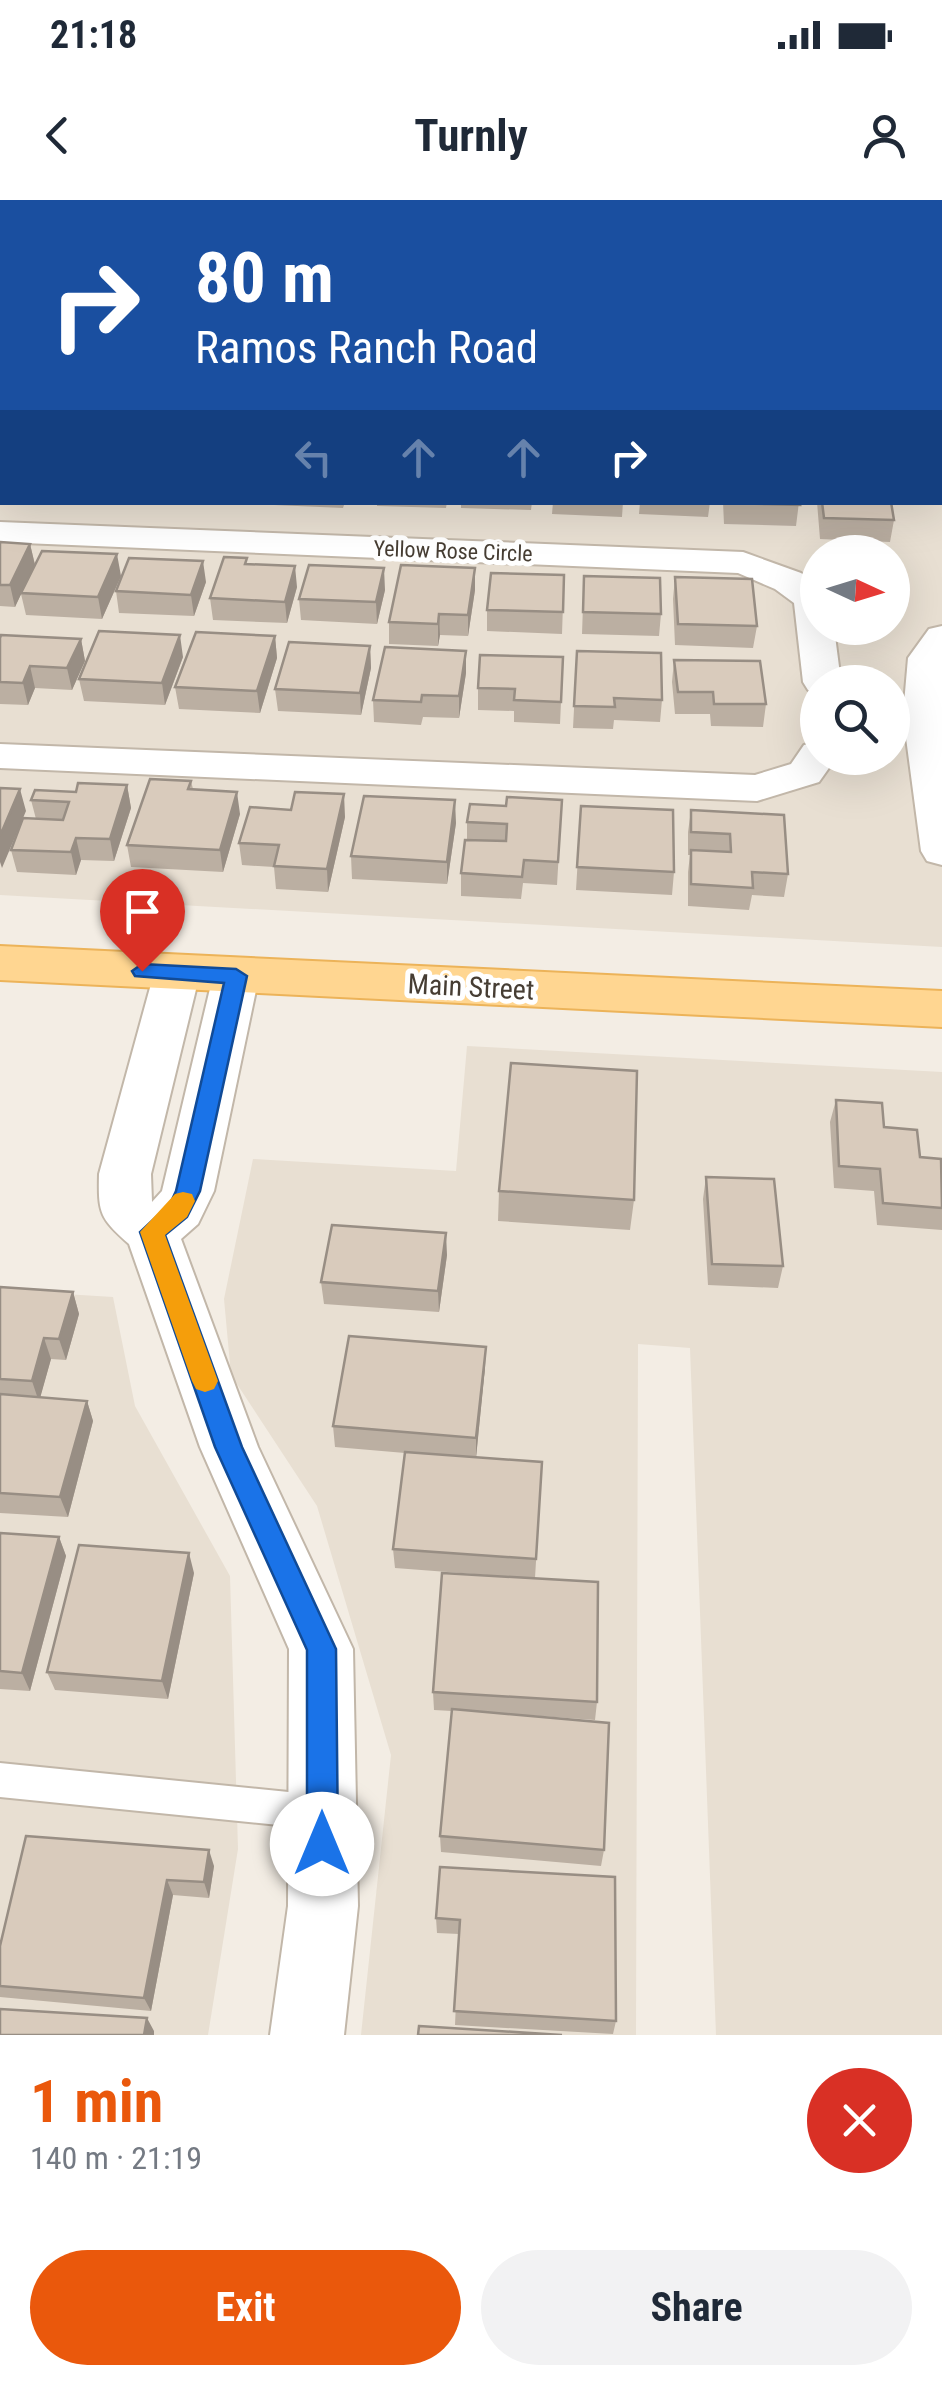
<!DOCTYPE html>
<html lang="en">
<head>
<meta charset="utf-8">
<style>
	:root { --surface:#fff; --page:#f2f2f3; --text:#1f2937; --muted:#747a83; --accent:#ea580c }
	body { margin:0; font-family:"Roboto Condensed",sans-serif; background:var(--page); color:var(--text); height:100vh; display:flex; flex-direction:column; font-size:38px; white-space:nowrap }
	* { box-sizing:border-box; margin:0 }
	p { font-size:32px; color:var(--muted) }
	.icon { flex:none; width:55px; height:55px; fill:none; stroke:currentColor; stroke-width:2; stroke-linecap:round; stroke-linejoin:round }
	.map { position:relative; height:1835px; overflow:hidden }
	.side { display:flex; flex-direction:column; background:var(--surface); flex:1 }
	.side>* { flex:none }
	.guide { position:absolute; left:0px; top:0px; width:942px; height:305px; box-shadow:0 10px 40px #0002; background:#1a4fa0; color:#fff; overflow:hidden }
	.needle { width:65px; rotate:94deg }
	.buttons { position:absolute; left:800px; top:335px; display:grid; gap:20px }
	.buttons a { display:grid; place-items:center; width:110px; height:110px; border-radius:50%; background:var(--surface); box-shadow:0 10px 40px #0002; font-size:50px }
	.pin { position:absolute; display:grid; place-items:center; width:85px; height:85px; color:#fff; margin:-102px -42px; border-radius:50% 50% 50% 0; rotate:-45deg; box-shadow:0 0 10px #0007 }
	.pin .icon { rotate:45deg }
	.me { position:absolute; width:110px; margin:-55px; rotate:0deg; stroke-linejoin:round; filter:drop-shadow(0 0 8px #0008) }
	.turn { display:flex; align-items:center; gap:35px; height:210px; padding:0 30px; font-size:45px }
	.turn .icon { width:130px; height:130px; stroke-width:2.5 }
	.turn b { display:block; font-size:70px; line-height:85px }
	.lanes { display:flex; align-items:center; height:95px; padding:0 30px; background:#0003; justify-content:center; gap:50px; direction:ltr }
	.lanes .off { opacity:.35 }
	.round { display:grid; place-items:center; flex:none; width:105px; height:105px; border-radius:52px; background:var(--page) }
	.head { display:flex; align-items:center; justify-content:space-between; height:170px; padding:0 30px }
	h1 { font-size:60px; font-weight:700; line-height:75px; color:var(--accent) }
	.primary-button { display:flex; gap:20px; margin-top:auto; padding:20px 30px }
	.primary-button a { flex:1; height:115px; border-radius:60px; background:var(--accent); color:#fff; font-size:40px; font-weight:700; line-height:115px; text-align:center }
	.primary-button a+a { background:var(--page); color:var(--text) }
	.status { display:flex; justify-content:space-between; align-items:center; height:70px; padding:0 50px; background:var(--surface); direction:ltr }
	.status svg { height:28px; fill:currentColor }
	header { display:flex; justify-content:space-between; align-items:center; height:130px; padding:0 30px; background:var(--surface); font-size:45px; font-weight:700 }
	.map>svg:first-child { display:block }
	.residential { fill:#e8dfd2; fill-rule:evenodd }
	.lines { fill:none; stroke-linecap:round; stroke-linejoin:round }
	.service-casing { stroke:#c2b7a9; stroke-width:4 }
	.minor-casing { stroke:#c2b7a9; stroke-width:4 }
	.primary-casing { stroke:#ecb359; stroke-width:4 }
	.service { fill:#fff; fill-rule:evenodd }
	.minor { fill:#fff; fill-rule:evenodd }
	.primary { fill:#ffd691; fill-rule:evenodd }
	.wall { fill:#bbafa2 }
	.shaded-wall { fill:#988e84 }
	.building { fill:#d9cbbc; stroke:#988e84; stroke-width:2.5 }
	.route { fill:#1a73e8; stroke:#114b97; stroke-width:2.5 }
	.slow { fill:#f59e0b }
	.labels { text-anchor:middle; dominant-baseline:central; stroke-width:10; stroke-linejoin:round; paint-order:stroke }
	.far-street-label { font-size:22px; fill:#463d33; stroke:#fff }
	.street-label { font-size:28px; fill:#463d33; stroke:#fff }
</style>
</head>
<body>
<div class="status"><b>21:18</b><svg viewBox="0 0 49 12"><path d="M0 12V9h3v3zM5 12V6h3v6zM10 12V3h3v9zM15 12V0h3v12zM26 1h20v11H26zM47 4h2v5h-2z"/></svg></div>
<header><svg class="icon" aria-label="back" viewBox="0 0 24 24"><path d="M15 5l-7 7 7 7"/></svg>Turnly<svg class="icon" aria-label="person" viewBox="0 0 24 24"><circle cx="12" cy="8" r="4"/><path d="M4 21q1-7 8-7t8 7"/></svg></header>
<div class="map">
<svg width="942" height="1835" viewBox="0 0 942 1835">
	<rect width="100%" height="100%" fill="#f3ede4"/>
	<path class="residential" d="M0 0H942V747L0 695ZM2 2H940V302H2ZM818 352H892V428H818ZM818 482H892V558H818Z
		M467 846 942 872V1835H716L690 1148 638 1144 636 1835H361L391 1555 317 1306 231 1175 224 1099 253 959 456 971Z
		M0 1090 113 1097 135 1206 230 1376 238 1649 208 1835H0Z"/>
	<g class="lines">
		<g class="service-casing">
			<path id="service" d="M0 1563 318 1595 330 1600 335 1612 330 1624 318 1629 0 1597Z"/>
		</g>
		<g class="minor-casing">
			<path id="minor" d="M574 0H600V2H575Z
				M0 4H2V20H0Z
				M940 20 942 21V40L940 39Z
				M0 144H2V162H0Z
				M940 177H942V195H940Z
				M0 322 743 352 801 373 818 386V428H834L841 482H818V492L808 490 803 482 794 403 775 389 738 373 0 342Z
				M942 426V665L927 661 921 651 903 515 908 458 929 429Z
				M818 542V558H836L819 582 757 601 0 568V544L755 575 791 564 804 545Z
				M177 757 193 762 200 773 151 974 152 1002 162 991 213 776 220 765 236 760 252 765 259 776 214 991 198 1024 181 1039 258 1247 353 1449 358 1706 344 1835H270L288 1706 289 1449 200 1247 129 1044C100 1018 98 1014 99 974L154 773 161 762Z"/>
		</g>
		<g class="primary-casing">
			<path id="primary" d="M0 746 942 791V827L0 780Z"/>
		</g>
		<use href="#service" class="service"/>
		<use href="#minor" class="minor"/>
		<use href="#primary" class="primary"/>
	</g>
	<path class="wall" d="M439 0H523V2H439Z
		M659 0H752V2H661Z
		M2 23V65L0 64V25Z
		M0 69H2V126H0Z
		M219 302H259L258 304Z
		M274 302H345L343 308 274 305Z
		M377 302H447L446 308 377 306Z
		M461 302H532L531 310 461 308Z
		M553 302H623L622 317 552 314Z
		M640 302H710L708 317 639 314Z
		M723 302H799L796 326 724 324Z
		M817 302H891L894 320 890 342 820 339Z
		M0 342 30 344 35 365 121 376 102 419 26 415 21 394 15 407 0 406Z
		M248 364 297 387 287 423 213 420 210 398Z
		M475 368V390L468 436 440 435 438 446 389 444V422Z
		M564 375 562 434 487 431V410Z
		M584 376 661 414 659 436 582 434Z
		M675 377 757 426 753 448 675 445 673 399Z
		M206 382 194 416 119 413 116 391Z
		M385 390 377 424 301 420 299 399Z
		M275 436 277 458 260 513 179 509 175 487Z
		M0 438 81 439 85 461 72 490 35 488 28 505 0 504Z
		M370 446 371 468 361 515 278 511 275 489Z
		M577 451 662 500 660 522 614 520 613 529 573 528Z
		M183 457 165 505 84 501 79 479Z
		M563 457 560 524 514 522V511L478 510V488Z
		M674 460 766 504 763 527 711 526 710 514H675L672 482Z
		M466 473 459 518 423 517 421 525 374 522 373 500Z
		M191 581 193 589 240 614 223 672 131 667 127 645Z
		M127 585 131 608 114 661 81 660 76 675 17 672 11 650 36 619 31 600 76 592Z
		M562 600 557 685 523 683 521 699 461 696V673L467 640V622L506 606Z
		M581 606 674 672 672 695 576 690Z
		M691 610 784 615 788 674 784 697 752 695 749 710 688 706V672L690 655H688V632Z
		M345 617 328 692 276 689 274 667 242 665 239 643Z
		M456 623 447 684 352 679 351 656Z
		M836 900 884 927 920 957 942 964V1030L877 1025 874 991 834 988 830 922Z
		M706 977 783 1066 778 1088 708 1085 703 999Z
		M499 991 634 1000 630 1030 498 1021Z
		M447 1055 439 1112 324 1104 321 1082Z
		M0 1087 73 1092 79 1114 66 1160 51 1159 40 1197 87 1201 93 1221 68 1317 0 1313Z
		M485 1168 476 1257 542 1262 535 1378 597 1502 595 1520 512 1514 604 1650 601 1666 441 1652 440 1636 452 1511 434 1510 433 1492 512 1377 395 1368 393 1349 405 1253 335 1247 333 1226Z
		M0 1333 59 1337 66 1356 30 1491 0 1489Z
		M194 1373 168 1499 55 1490 47 1472Z
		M26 1636 214 1666 209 1698 173 1695 151 1811 0 1797V1746Z
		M440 1667 616 1821 613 1834 455 1825 459 1734 437 1733 436 1718Z"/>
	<path class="shaded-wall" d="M2 175V203L0 208V180Z
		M2 233V263L0 268V238Z
		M30 344 35 365 15 407 10 385Z
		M117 354 121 376 102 419 98 397Z
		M203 361 206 382 194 416 191 395Z
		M295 366 297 387 287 423 285 402Z
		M384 368 385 390 377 424 376 402Z
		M475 368V390L468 436V415Z
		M439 414 440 435 438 446V424Z
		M180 435 183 457 165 505 162 483Z
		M275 436 277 458 260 513 257 491Z
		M81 439 85 461 72 490 67 468Z
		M370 446 371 468 361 515 360 493Z
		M466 451V473L459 518V496Z
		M30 466 35 488 28 505 23 483Z
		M127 585 131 608 114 661 110 639Z
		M20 589 26 611 2 668 0 662V636Z
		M237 592 240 614 223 672 220 650Z
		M344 594 345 617 328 692 327 669Z
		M455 600 456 623 447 684V662Z
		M76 638 81 660 76 675 71 652Z
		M446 1033 447 1055 439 1112 438 1091Z
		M73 1092 79 1114 66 1160 59 1139Z
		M44 1138 51 1159 39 1202 32 1181Z
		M486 1147 485 1168 476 1258V1238Z
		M87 1201 93 1221 68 1317 60 1297Z
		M59 1337 66 1356 30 1491 22 1473Z
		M189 1353 194 1373 168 1499 162 1481Z
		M209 1650 214 1666 209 1698 204 1682Z
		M167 1680 173 1695 151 1811 144 1798Z
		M147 1818 154 1831V1835H144Z"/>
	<path class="building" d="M310 0H391V2H309Z
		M678 0H752V2H678Z
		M804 0H895L896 2H804Z
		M2 23V46H0V25Z
		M0 69H2V107H0Z
		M799 302 800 305 727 303V302Z
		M822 302H891L894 320 824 318Z
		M0 342 30 344 10 385H0Z
		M42 351 117 354 98 397 21 393Z
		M224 357 247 358 245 364 295 366 285 402 210 398Z
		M129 358 203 361 191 395 116 391Z
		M309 365 384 368 376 402 299 399Z
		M401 365 475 368 468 415 439 414 438 424 389 422Z
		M491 373 564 375 563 412 487 410Z
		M584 376 660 378 661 414 583 412Z
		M675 377 752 379 757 426 678 424Z
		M99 431 180 435 162 483 79 479Z
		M196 432 275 436 257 491 175 487Z
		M1 435 81 439 67 468 30 466 23 483 0 482V438Z
		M289 442 370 446 360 493 275 489Z
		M385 447 466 451 459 496 422 495 421 502 373 500Z
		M577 451 661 453 662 500 614 498 615 507 574 506Z
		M480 455 563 457 561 502 514 500 515 489 478 488Z
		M674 460 760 461 766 504H714L713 492H678Z
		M150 579 191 581 188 589 237 592 220 650 127 645Z
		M78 583 127 585 110 639 76 638 71 652 11 650 23 618 63 620 69 602 31 600 35 590 76 592Z
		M0 588 20 589 0 636Z
		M295 592 344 594 327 669 274 666 279 645 239 643 250 607 291 610Z
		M364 596 455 600 447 662 351 656Z
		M507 597 562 600 558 662 524 660 522 677 461 673 465 640 506 641 507 624 467 622 470 604 506 606Z
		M581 606 673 610 674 672 577 667Z
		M691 610 784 615 788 674 752 672 753 688 691 684V650L731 652 730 634 691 632Z
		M511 863 637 871 634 1000 499 991Z
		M836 900 882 903 884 927 917 930 920 957 941 959 942 1008 883 1003 880 969 839 966Z
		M706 977 774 979 783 1066 712 1064Z
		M332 1025 446 1033 438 1091 321 1082Z
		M0 1087 73 1092 59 1139 44 1138 32 1181 0 1179Z
		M349 1136 486 1147 476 1238 333 1226Z
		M0 1194 87 1201 60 1297 0 1293Z
		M405 1252 542 1262 536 1359 393 1349Z
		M0 1333 59 1337 22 1473 0 1471Z
		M79 1345 189 1353 162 1481 47 1472Z
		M442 1373 598 1382 597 1502 433 1492Z
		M452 1509 609 1523 604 1650 440 1636Z
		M26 1636 209 1650 204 1682 167 1680 144 1798 0 1786V1746Z
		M440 1667 615 1677 616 1821 454 1811 460 1720 436 1718Z
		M0 1809 147 1818 144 1835H0Z
		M419 1826 562 1835H418Z"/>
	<path class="route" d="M142 764 236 769 247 776 200 991 187 1017 165 1035 242 1247 336 1449 338 1644 334 1655 322 1659 311 1655 307 1644V1450L215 1247 140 1032 170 1004 176 991 224 783 135 776 132 771Z"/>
	<path class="slow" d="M183 992 192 994 195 1001 187 1017 165 1035 218 1181 214 1189 205 1192 196 1189 192 1181 140 1032 175 994Z"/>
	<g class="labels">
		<g class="far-street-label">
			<text transform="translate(453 351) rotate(2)">Yellow Rose Circle</text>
		</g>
		<g class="street-label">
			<text transform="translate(471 787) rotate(3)">Main Street</text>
		</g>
	</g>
</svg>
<div class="buttons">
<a><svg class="needle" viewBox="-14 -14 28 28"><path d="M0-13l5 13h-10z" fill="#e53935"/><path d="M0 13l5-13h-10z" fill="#747a83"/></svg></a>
<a><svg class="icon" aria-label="search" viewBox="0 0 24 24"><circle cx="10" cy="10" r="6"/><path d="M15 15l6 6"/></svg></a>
</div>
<div class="pin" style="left:142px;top:771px;background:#d93025"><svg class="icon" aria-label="arrive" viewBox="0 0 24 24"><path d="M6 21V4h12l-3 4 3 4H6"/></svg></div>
<svg class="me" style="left:322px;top:1644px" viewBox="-20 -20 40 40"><circle r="19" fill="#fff"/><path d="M0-13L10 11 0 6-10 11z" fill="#1a73e8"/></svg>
<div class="guide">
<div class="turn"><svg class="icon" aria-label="right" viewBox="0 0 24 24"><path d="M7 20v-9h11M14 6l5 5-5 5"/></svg><div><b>80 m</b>Ramos Ranch Road</div></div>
<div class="lanes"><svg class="icon off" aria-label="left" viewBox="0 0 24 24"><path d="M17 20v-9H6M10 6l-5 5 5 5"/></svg><svg class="icon off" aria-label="ahead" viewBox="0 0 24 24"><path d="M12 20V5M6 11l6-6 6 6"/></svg><svg class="icon off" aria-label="ahead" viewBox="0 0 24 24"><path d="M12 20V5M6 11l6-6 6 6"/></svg><svg class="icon" aria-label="right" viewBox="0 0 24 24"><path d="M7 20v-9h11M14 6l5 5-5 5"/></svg></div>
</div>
</div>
<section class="side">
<div class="head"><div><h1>1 min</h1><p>140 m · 21:19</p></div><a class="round" style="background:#d93025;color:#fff"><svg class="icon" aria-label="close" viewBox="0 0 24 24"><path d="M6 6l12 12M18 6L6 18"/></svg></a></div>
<div class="primary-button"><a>Exit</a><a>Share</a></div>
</section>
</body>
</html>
